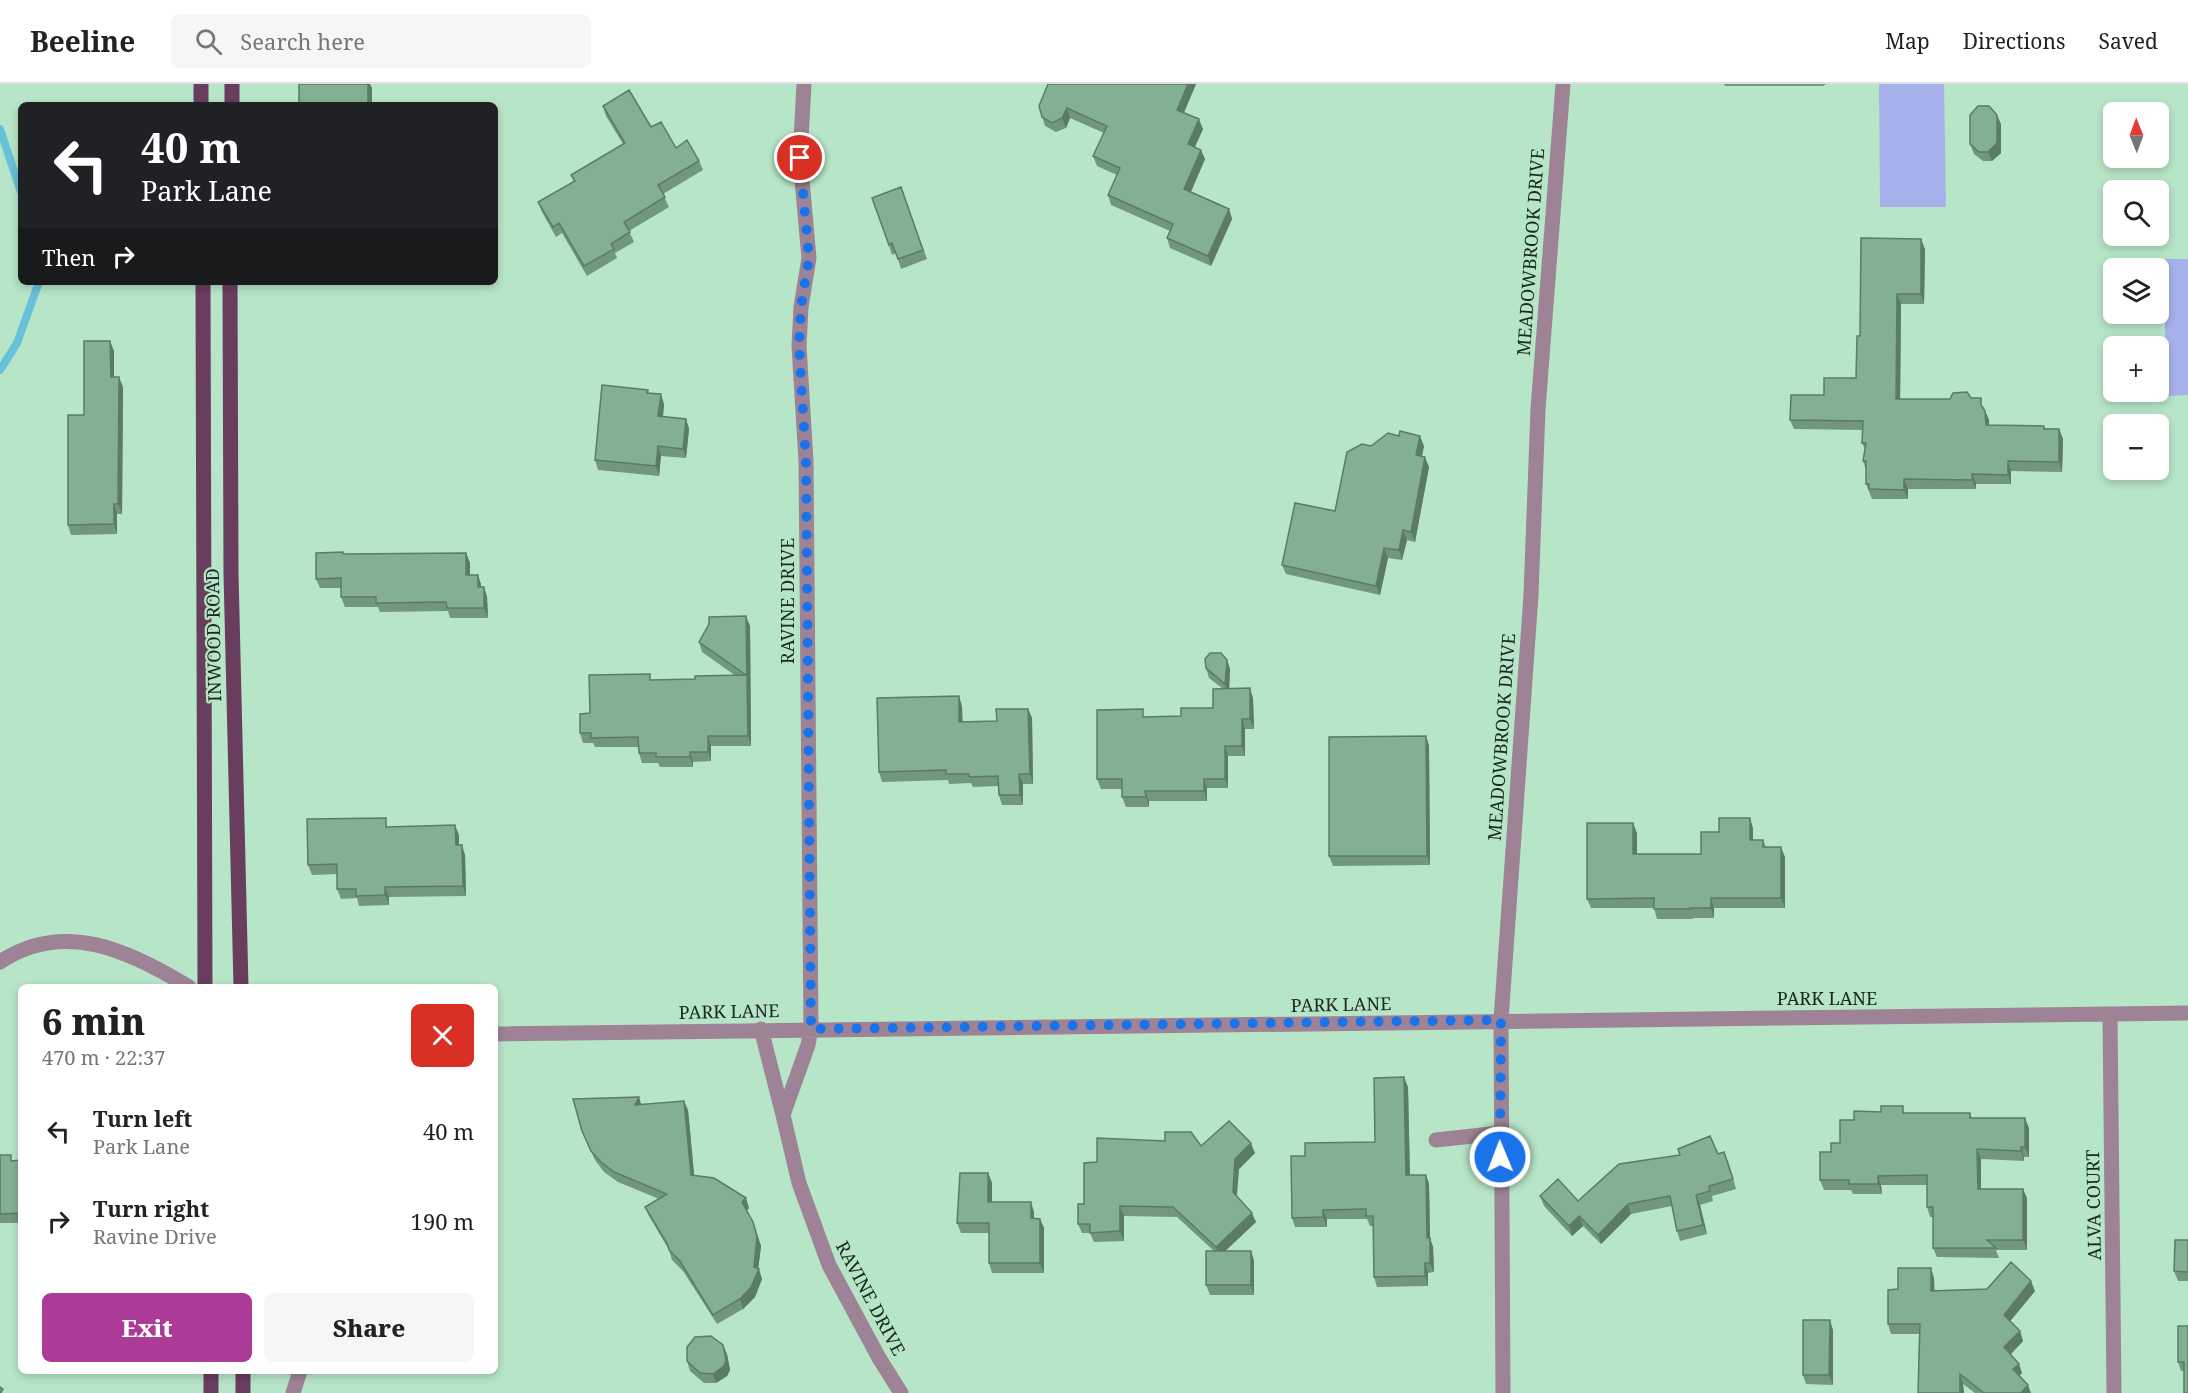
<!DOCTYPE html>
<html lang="en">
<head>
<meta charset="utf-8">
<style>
	:root { --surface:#fff; --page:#f6f6f6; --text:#222; --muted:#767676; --line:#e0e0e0; --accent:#ac3b97 }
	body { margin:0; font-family:"Noto Serif",serif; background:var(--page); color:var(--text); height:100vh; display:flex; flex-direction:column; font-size:22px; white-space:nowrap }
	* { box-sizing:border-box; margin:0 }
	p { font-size:20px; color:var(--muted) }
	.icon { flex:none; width:33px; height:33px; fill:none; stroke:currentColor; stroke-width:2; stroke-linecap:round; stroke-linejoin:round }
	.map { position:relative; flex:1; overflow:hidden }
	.panel { position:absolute; left:18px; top:900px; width:480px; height:390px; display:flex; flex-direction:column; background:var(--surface); border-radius:9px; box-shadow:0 3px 9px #0003 }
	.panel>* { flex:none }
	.top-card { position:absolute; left:18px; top:18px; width:480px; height:183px; border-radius:9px; box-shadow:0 3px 9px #0003; background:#202124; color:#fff; overflow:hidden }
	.needle { width:39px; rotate:359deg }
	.buttons { position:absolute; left:2103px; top:18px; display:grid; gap:12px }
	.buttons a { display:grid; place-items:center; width:66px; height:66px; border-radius:9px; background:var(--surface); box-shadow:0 3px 9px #0003; font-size:30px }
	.pin { position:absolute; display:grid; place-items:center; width:51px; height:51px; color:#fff; margin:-26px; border:3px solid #fff; border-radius:50%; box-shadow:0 2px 6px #0007 }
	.me { position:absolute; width:66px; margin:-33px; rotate:359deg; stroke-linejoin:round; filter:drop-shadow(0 0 4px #0008) }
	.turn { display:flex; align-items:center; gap:21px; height:126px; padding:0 24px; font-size:27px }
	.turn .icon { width:78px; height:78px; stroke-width:2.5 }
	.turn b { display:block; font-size:42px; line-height:51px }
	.then { display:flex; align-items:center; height:57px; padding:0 24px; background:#0003; gap:12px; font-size:22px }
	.round { display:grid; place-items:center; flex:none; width:63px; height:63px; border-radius:9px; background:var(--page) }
	.summary { display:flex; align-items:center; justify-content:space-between; height:102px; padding:0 24px }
	h1 { font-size:36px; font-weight:800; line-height:45px }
	.action { display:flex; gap:12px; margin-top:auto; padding:12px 24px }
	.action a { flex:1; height:69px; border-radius:9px; background:var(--accent); color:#fff; font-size:24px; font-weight:800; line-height:69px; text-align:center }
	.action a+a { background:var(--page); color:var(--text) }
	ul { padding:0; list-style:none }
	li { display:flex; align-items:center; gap:18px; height:90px; padding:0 24px }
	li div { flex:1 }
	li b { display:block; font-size:22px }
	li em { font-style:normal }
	header { display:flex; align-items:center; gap:36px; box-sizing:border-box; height:84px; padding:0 30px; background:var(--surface); border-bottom:2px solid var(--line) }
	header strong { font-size:28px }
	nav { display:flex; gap:33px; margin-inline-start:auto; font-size:21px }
	.search { width:420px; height:54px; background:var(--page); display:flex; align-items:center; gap:15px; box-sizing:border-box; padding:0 21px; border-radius:9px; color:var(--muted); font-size:22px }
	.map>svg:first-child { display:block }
	.pitch { fill:#a6b1eb }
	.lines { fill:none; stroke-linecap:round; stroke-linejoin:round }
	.stream { stroke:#67c1d8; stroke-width:8 }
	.minor { stroke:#9d8395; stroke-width:15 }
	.major { stroke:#693d5e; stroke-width:15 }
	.wall { fill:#71977e }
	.shaded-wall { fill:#5c7b67 }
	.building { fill:#83b093; stroke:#5c7b67; stroke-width:1.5 }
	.route { stroke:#1a73e8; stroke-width:10; stroke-dasharray:0 18 }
	.labels { text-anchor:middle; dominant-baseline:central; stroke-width:4.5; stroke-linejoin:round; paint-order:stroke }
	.street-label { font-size:18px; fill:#182a1f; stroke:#b7e5c7 }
</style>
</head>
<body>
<header>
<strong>Beeline</strong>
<div class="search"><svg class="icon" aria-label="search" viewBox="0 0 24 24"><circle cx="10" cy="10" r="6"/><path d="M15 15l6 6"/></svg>Search here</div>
<nav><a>Map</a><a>Directions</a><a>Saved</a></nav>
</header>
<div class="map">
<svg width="2188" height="1309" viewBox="0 0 2188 1309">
	<rect width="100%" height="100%" fill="#b7e5c7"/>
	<path class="pitch" d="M1879 0H1944L1946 123H1880Z
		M2164 175H2188V311L2166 312Z"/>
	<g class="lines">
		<path class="stream" d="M0 45 21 108
			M0 286 17 259 39 198"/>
		<path class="minor" d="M804 0 800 74 809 174 801 223 799 262 806 377 811 945 808 961 783 1031 799 1099 829 1181 879 1274 901 1309
			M0 878C64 835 130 867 189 903
			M2110 932 2114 1309
			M761 945 783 1031
			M495 950 2188 929
			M1436 1056 1500 1049
			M293 1309 300 1287
			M1503 1309 1501 936 1531 511 1538 325 1563 0"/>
		<path class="major" d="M201 0V21
			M232 21V0
			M203 198 205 903
			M230 198 231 489 241 903
			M211 1287V1309
			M243 1309V1287"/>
	</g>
	<path class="wall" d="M1048 0H1196L1184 29 1203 45 1195 63 1205 75 1190 108 1229 125 1232 135 1211 182 1170 164 1167 154 1170 147 1111 121 1108 111 1117 91 1097 82 1093 72 1104 49 1070 34 1066 44 1056 48 1045 42 1039 22Z
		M1724 0H1826L1823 2H1725Z
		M603 22 651 43 676 64 699 77 703 86 663 110 669 123 629 147 634 158 615 169 617 174 587 192 562 149 556 153 542 128 538 118 574 98 571 91 623 60 606 32Z
		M2001 40V69L1992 77H1983L1974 70 1970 60Z
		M901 103 927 175 901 185 896 169 892 171 889 161Z
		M1925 165 1924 220H1901L1900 315H1950L1971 314 1984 324 1989 336V342L2059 345 2063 355 2062 388 2011 387V400H1976V405H1908V415H1872L1866 400V386L1863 377 1865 365 1862 359 1863 346 1794 345 1790 336 1824 311 1856 294 1860 252Z
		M114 267V293L123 303 122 430H117V450L71 451 68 441 84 331Z
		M648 306 649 309 664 320 663 333 686 335 689 345 686 374 661 372 659 392 598 386 595 376Z
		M1371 362H1424L1422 372 1429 383 1415 458 1407 456 1402 476 1388 474 1380 511 1286 490 1282 481 1335 427Z
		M466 469 470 479V491L481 500V503H484L487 513 488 534H450L448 527 380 528 378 523H345L341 513V504H320L316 495 344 470Z
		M750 542 751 662H711V677L693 678V683H660L658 679H642L639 669V663H595L593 659H583L580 649 590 629 652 596 695 595 736 592 702 568 699 558Z
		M1227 576 1230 585 1229 604 1253 614 1254 645H1245V672H1228V704H1207V717H1149V723H1126L1122 713V705H1101L1097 695 1146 633 1181 632 1213 624 1222 604 1209 594 1206 584Z
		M962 622V638L997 637 1028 625 1032 634 1033 700H1023V721H1002L999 711V702L973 703 971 699 949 700 948 696 882 698 879 688Z
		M1426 652 1429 662 1430 781 1333 782 1329 772Z
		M389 743 459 751V761L465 771 466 812 389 813V821L359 822 357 814 341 815 337 805V790L312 791 308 781Z
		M1753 744V756H1763L1766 763 1785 773V824H1714V834H1693V835H1657L1654 824H1591L1587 815 1637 749V770H1701L1719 748Z
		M1408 1003 1410 1091H1426L1429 1100 1430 1154 1433 1163 1434 1188 1428 1189V1202L1377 1203 1374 1193 1373 1142H1370L1367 1135H1327V1143H1295L1292 1134 1305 1072 1375 1058Z
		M641 1020 688 1026 694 1091 749 1124 747 1126 753 1138 761 1162 758 1185 762 1195 755 1213 743 1225 717 1240 683 1187 672 1176 669 1166 649 1132 645 1123 659 1115 618 1098 604 1088 595 1076 582 1047Z
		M1905 1029H1970L1972 1034 2029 1044V1073H2024V1077L1981 1075V1105L2027 1114V1166H1996L1999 1174 1937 1173 1933 1164V1133H1930L1927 1123V1101H1881L1882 1110H1853L1851 1106H1824L1820 1096 1831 1068 1840 1059 1854 1036Z
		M1165 1057 1255 1069 1239 1085 1237 1112 1256 1138 1225 1167H1251L1254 1177V1211H1210L1206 1201 1214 1167 1177 1133 1124 1132V1157L1094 1158 1090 1149H1082L1078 1140 1097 1078Z
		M1718 1070 1728 1077 1736 1105 1712 1112 1713 1117 1700 1121 1707 1150 1680 1157 1677 1147 1672 1122 1631 1130 1601 1160 1583 1142 1572 1152 1544 1122 1540 1112 1578 1117 1680 1071Z
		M0 1071 13 1077H21V1139H0Z
		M988 1089 992 1099V1118L1034 1128V1135H1040L1044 1144V1189H992L989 1179V1149H961L957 1139Z
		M2188 1156V1197H2178L2174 1187Z
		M1934 1194V1206L2035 1207 2010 1237 2020 1247 2023 1257 2011 1270 2022 1289 2019 1292 2031 1309H1975L1963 1300 1964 1309H1918L1919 1250H1891L1888 1240 1898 1205Z
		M2188 1242 2184 1287H2181L2178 1278Z
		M1833 1246V1301L1806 1300 1803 1291Z
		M727 1270 730 1286 727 1292 716 1299H704L690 1287 687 1277Z"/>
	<path class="shaded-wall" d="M368 0H370L372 4V21H368Z
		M1188 0H1196L1181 35 1177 26Z
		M1067 24 1070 34 1066 44 1062 34Z
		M1997 31 2001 40V69L1992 77 1988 68Z
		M1199 35 1203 45 1192 69 1188 60Z
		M1201 66 1205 75 1188 115 1184 105Z
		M1229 125 1232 135 1211 182 1208 172Z
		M1921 155 1925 165 1924 220 1921 210Z
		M1897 210 1901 220 1900 324 1896 315Z
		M110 257 114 267V303L111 293Z
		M119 293 123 303 122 430 118 420Z
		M661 310 664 320 662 342 658 332Z
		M1985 327 1989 336V351L1986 341Z
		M686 335 689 345 686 374 683 365Z
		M2059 345 2063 355 2062 388 2059 378Z
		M1420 352 1424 362 1420 381 1416 371Z
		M658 362 661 372 659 392 656 382Z
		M1425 373 1429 383 1415 458 1411 448Z
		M2008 377 2011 387V400L2008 391Z
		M1972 390 1976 400V405L1972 396Z
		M1904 395 1908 405V415L1904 406Z
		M114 420 117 430V450L114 440Z
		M1403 446 1407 456 1402 476 1399 466Z
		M1384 464 1388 474 1380 511 1376 502Z
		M466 469 470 479V501L466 491Z
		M478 491 481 500V512L478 503Z
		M484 503 487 513 488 534 484 524Z
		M746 532 750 542 751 662 748 652Z
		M1227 576 1230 585 1229 610 1225 600Z
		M1250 604 1253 614 1254 645 1250 635Z
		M959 612 962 622 963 647 959 638Z
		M1028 625 1032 634 1033 700 1030 690Z
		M1242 635 1245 645V672L1242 662Z
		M708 652 711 662V677L708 668Z
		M1426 652 1429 662 1430 781 1427 772Z
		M1225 662 1228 672V704L1225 695Z
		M690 668 693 678V683L690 673Z
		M1019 690 1023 700V721L1020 711Z
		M1204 695 1207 704V717L1204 707Z
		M1145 707 1149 717V723L1146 713Z
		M1750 734 1753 744V765L1750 756Z
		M1633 739 1637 749V779L1633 770Z
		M455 741 459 751V771L456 761Z
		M462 761 465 771 466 812 463 802Z
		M1781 763 1785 773V824L1781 814Z
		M385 803 389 813V821L385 811Z
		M1711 814 1714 824V834L1711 824Z
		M1404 993 1408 1003 1410 1101 1406 1091Z
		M639 1013 642 1023 635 1021Z
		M684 1017 688 1026 695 1100 691 1091Z
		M2025 1034 2029 1044V1073L2025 1063Z
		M1251 1059 1255 1069 1239 1085 1236 1117 1233 1108 1235 1075Z
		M2021 1063 2024 1073V1077L2021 1067Z
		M1977 1065 1981 1075V1114L1978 1105Z
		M988 1089 992 1099V1128L988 1118Z
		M1426 1091 1429 1100 1430 1154 1433 1163 1434 1188 1430 1179 1427 1154Z
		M1878 1092 1881 1101 1882 1110 1878 1100Z
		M2023 1105 2027 1114V1166L2023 1156Z
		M1696 1111 1700 1121 1707 1150 1703 1141Z
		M746 1114 749 1124 746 1127 742 1118Z
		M1031 1118 1034 1128V1144L1031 1134Z
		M1628 1120 1631 1130 1601 1160 1598 1151Z
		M1120 1122 1124 1132V1157L1120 1147Z
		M1323 1126 1327 1135V1143L1323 1133Z
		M1252 1129 1256 1138 1219 1173 1216 1163Z
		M1579 1132 1583 1142 1572 1152 1569 1142Z
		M1040 1135 1044 1144V1189L1040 1179Z
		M753 1138 761 1162 758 1187 759 1185 762 1195 755 1213 743 1225 740 1215 754 1183Z
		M1251 1167 1254 1177V1211L1251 1201Z
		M1425 1179 1428 1189V1202L1425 1192Z
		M1931 1184 1934 1194 1935 1216 1931 1207Z
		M2031 1197 2035 1207 2007 1241 2004 1231Z
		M1830 1236 1833 1246V1301L1829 1291Z
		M2020 1247 2023 1257 2008 1273 2004 1263Z
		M723 1261 727 1270 730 1286 727 1292 716 1299 713 1290Z
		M2019 1280 2022 1289 2016 1295 2013 1285Z
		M1960 1290 1963 1300 1964 1309H1960Z
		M2028 1301 2031 1309H2021Z"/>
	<path class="building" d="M299 0H368V21H299Z
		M1048 0H1188L1177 26 1199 35 1188 60 1201 66 1184 105 1229 125 1208 172 1167 154 1173 140 1108 111 1120 84 1093 72 1107 42 1067 24 1062 34 1052 39 1042 33 1039 22Z
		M629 6 651 43 661 38 676 64 687 56 699 77 658 101 665 113 624 138 630 148 611 160 614 165 584 182 559 139 553 143 538 118 575 97 571 91 625 59 603 22Z
		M1978 22H1989L1997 31V59L1988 68H1979L1970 60V31Z
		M901 103 923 166 898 175 892 159 889 161 872 114Z
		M1861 154 1921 155V210H1897L1896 315H1950L1953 309 1967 308 1971 314H1981V321L1985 327 1986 341 2044 342V345H2059V378L2008 377V391L1972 390V396L1904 395V406L1869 405V400H1866V377H1863L1866 359H1862L1863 337 1790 336 1791 311H1824V294H1856L1857 252H1860Z
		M84 257H110L111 293H119L118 420H114V440L68 441V331H84Z
		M602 301 648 306 647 309 661 310 658 332 686 335 683 365 658 362 656 382 595 376Z
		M1400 347 1420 352 1416 371 1425 373 1411 448 1403 446 1399 466 1384 464 1376 502 1282 481 1295 419 1335 427 1347 368 1362 360 1371 362 1388 349 1399 352Z
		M343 468V470L466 469V491H478V503H484V524H447L446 518 376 519V513H341V494L316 495V469Z
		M746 532 748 652H708V668H690V673H656V669H639L638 653 591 654V649H580V630L590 629 589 591 650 590V596L695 595V592L746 591 699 558 709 540V533Z
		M1210 569H1221L1227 576 1225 600 1206 584 1205 575Z
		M1250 604V635H1242V662H1225V695H1204V707H1145L1146 713H1122V695H1097V626L1143 625V633L1181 632V624H1213V605Z
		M959 612V638L997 637 996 625H1028L1030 690H1019L1020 711H999L998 692 969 693V690H946V686L879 688 877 614Z
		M1426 652 1427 772H1329V653Z
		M386 734V743L455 741 456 761H462L463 802 385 803V811L356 812V805H337V780L308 781 307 735Z
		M1719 734H1750V756H1763V763H1781V814H1711V824H1690V825H1654V814L1587 815V739H1633V770H1701V748H1719Z
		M1404 993 1406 1091H1426L1427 1154H1430V1179H1425V1192L1374 1193 1373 1132H1366V1125L1323 1126V1133L1292 1134 1291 1072H1305V1059L1375 1058 1374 994Z
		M639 1013 635 1021 684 1017 691 1091 714 1094 746 1114 742 1118 753 1138 757 1152 754 1183 759 1185 751 1203 740 1215 713 1231 680 1177 669 1166 668 1161 645 1123 667 1110 614 1088 601 1078 591 1067 582 1047 573 1015Z
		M1881 1022H1903V1029H1970V1034H2025V1063H2021V1067L1977 1065 1978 1105H2023V1156H1987L1996 1164H1933V1123H1927V1091L1878 1092V1100H1849V1096H1820V1068H1831V1059H1840V1036H1854V1027L1881 1028Z
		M1229 1037 1251 1059 1235 1075 1233 1108 1252 1129 1216 1163 1173 1123 1120 1122V1147L1090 1149V1140H1078V1120H1084V1079L1097 1078V1054L1165 1057V1048H1191L1201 1062Z
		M1710 1052 1718 1070 1724 1068 1733 1095 1709 1102 1710 1107 1696 1111 1703 1141 1677 1147 1670 1112 1628 1120 1598 1151 1579 1132 1569 1142 1540 1112 1558 1095 1578 1117 1619 1080 1680 1071 1678 1065Z
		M0 1071H11V1077L21 1076V1129L0 1130Z
		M960 1089H988V1118H1031V1134L1040 1135V1179H989V1139H957Z
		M2175 1156H2188V1188L2174 1187Z
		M1206 1167H1251V1201H1206Z
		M2011 1178 2031 1197 2004 1231 2020 1247 2004 1263 2019 1280 2013 1285 2028 1301 2021 1309H1984L1960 1290V1309H1918L1920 1240H1888V1206L1898 1205V1184H1931V1207L1987 1205Z
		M1803 1236H1830L1829 1291H1803Z
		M2178 1242H2188V1309H2184V1278H2178Z
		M711 1252 723 1261 726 1276 724 1282 713 1290 700 1289 687 1277V1263L695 1253Z
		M0 1303 3 1305 1 1309H0Z"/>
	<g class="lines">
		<path class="route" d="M800 74 809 174 801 223 799 262 806 378 811 945 1501 936 1500 1073"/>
	</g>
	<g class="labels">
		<g class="street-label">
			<text transform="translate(1530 168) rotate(-86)">MEADOWBROOK DRIVE</text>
			<text transform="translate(787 517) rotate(-90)">RAVINE DRIVE</text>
			<text transform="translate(213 551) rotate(-91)">INWOOD ROAD</text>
			<text transform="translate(1501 653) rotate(-86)">MEADOWBROOK DRIVE</text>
			<text x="1827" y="914">PARK LANE</text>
			<text transform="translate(1341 920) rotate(-1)">PARK LANE</text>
			<text transform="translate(729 927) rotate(-1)">PARK LANE</text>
			<text transform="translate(2093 1121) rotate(-91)">ALVA COURT</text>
			<text transform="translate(871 1214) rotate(62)">RAVINE DRIVE</text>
		</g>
	</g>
</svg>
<div class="buttons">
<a><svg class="needle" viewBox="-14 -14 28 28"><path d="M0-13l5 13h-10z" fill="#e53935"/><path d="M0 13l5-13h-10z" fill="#767676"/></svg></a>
<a><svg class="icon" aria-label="search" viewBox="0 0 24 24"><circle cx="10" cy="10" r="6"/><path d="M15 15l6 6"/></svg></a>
<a><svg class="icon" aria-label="layers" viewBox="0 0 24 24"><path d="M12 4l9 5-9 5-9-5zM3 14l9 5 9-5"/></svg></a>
<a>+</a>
<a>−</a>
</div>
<div class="pin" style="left:800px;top:74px;background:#d93025"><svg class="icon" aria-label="arrive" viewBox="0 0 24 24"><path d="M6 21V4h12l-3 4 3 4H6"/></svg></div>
<svg class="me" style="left:1500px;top:1073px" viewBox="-20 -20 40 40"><circle r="17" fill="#1a73e8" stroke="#fff" stroke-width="3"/><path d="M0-11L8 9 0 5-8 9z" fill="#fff"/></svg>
<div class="top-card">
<div class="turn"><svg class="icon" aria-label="left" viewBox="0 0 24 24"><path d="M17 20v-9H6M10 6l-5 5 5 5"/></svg><div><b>40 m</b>Park Lane</div></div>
<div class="then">Then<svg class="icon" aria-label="right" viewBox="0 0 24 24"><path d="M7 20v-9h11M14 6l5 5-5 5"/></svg></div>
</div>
<section class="panel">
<div class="summary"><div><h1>6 min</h1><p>470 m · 22:37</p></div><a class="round" style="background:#d93025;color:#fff"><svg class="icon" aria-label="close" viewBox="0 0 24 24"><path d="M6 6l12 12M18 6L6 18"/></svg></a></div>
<ul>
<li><svg class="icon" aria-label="left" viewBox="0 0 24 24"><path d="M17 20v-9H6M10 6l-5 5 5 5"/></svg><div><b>Turn left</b><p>Park Lane</p></div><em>40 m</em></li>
<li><svg class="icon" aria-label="right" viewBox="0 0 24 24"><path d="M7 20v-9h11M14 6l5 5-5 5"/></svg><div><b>Turn right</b><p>Ravine Drive</p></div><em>190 m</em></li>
</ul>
<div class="action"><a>Exit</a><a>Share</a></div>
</section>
</div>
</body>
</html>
